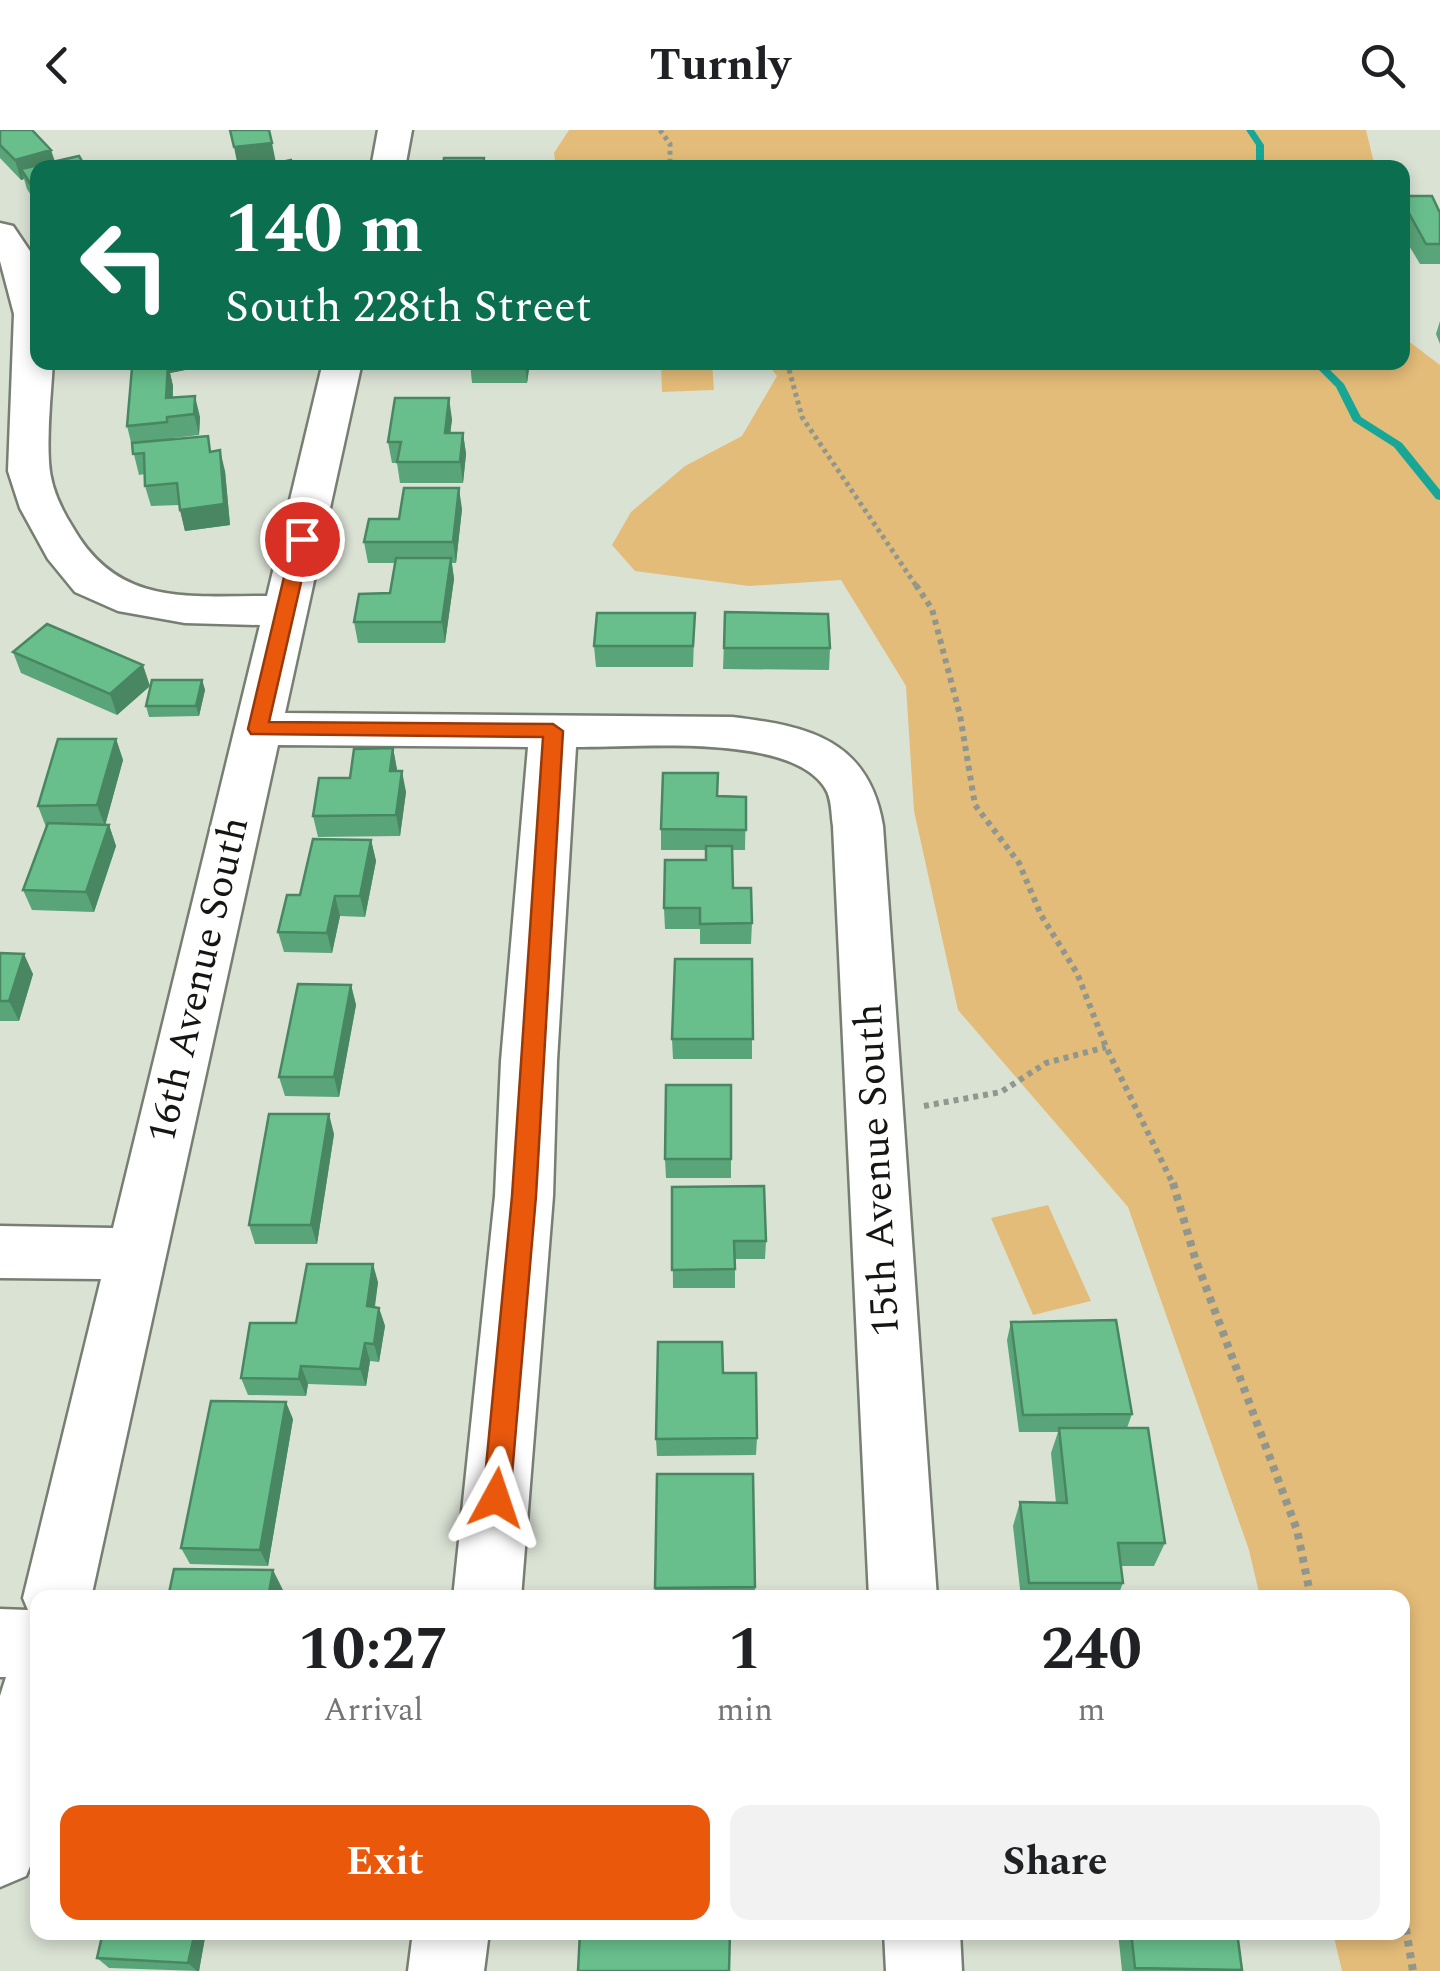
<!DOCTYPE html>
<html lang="en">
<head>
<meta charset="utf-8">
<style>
	:root { --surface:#fff; --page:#f2f2f2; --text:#202124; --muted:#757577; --accent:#ea580c }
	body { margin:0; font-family:Spectral,serif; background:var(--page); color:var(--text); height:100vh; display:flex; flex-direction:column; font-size:38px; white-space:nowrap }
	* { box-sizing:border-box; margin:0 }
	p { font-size:32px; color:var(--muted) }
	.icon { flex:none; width:55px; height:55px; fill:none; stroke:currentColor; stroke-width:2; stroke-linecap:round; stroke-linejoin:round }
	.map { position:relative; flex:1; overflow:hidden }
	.panel { position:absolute; left:30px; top:1460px; width:1380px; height:350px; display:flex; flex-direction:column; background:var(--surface); border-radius:20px; box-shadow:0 5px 15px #0003 }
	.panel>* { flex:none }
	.guide { position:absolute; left:30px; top:30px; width:1380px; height:210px; border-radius:20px; box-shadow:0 5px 15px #0003; background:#0b6e4f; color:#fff; overflow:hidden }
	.pin { position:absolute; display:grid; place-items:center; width:85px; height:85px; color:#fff; margin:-42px; border:5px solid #fff; border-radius:50%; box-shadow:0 2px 10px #0007 }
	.me { position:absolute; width:110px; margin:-55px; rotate:5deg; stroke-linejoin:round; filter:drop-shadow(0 0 8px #0008) }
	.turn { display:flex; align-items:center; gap:35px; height:210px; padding:0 30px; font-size:45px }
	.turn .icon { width:130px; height:130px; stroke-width:2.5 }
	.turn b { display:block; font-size:70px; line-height:85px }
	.eta { display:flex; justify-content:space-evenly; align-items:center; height:170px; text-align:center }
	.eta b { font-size:60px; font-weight:700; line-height:70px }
	.button { display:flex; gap:20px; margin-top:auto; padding:20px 30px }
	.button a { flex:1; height:115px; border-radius:20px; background:var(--accent); color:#fff; font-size:40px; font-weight:700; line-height:115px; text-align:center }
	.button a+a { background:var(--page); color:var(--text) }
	header { display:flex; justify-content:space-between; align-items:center; height:130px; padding:0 30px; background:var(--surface); font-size:45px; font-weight:700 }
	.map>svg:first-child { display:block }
	.green { fill:#e4bc79 }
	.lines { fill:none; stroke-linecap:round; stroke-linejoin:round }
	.stream { fill:#18a797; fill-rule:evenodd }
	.minor-casing { stroke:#777e72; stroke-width:5 }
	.path-far2 { stroke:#91978c; stroke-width:5; stroke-dasharray:4 4; stroke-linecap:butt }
	.path-far1 { stroke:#91978c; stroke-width:6; stroke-dasharray:5 5; stroke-linecap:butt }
	.path { stroke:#91978c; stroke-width:8; stroke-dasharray:6 6; stroke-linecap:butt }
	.minor { fill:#fff; fill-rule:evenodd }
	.wall { fill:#59a478 }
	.shaded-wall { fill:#498662 }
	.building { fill:#68bf8c; stroke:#498662; stroke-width:2.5 }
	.route { fill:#ea580c; stroke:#983908; stroke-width:2.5 }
	.labels { text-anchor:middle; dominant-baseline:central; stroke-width:10; stroke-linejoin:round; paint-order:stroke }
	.street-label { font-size:40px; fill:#131611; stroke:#fff }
</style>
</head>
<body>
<header><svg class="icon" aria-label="back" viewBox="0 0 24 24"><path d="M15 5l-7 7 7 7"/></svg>Turnly<svg class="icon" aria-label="search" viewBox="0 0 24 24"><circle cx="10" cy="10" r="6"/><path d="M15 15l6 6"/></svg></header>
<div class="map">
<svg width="1440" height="1841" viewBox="0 0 1440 1841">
	<rect width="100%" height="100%" fill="#dae2d4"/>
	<path class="green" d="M569 0H1366L1375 37H556L554 23Z
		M1403 207 1440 235V1841H1342L1333 1803 1402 1802V1468L1260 1467 1249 1420 1128 1077 958 880 914 681 906 556 841 450 749 456 635 441 612 415 631 382 685 336 742 306 777 246 767 233 1402 232Z
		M661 233H712L714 260 662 262Z
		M1048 1075 1091 1171 1033 1185 991 1088Z"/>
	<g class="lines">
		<path class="stream" d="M1246 0H1254L1264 15V38H1256V15Z
			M1311 232H1322L1344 254 1361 287 1402 313 1440 360V370L1436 369 1394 317 1353 291 1336 257Z"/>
		<g class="minor-casing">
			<path id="minor" d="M378 0H412L405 38H371Z
				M0 93 13 96 38 133V232H53C51 266 47 299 49 332 50 355 60 377 72 396 117 476 185 466 267 466L323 232H362L285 583 732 587C809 596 869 610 883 696L937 1468H869L833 696C831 684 832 668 825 658 790 602 634 618 576 617L557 931 553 1066 521 1468H453L495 1066 501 931 528 617 278 615 91 1468H38V1717L26 1746 0 1757V1566L6 1547H0V1479L28 1480 23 1468 101 1149 0 1148V1096L113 1098 260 495 185 493 118 481 75 462 48 429 20 378 8 341 14 184 0 131Z
				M413 1802H489L484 1841H408Z
				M884 1802H960L962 1841H886Z"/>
		</g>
		<path class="path-far2" d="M660 0 670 14V38
			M787 232 802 287 917 457"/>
		<path class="path-far1" d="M916 455 932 479 960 585 975 675 1019 733 1041 785 1077 843 1106 917 1174 1056
			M924 976 1001 962 1046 933 1106 917"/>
		<path class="path" d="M1173 1053 1195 1128 1297 1400 1311 1468
			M1402 1775 1413 1841"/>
		<use href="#minor" class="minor"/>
	</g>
	<path class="wall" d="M0 0 51 20 55 31 38 38V76L27 59 24 49 21 50 0 28Z
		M1402 66 1440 83V134H1420L1402 104Z
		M1440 191V214L1436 204Z
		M470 232H530L527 253H472Z
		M142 237 185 240 170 243 173 256V267L200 287 199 305 173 308V309L212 321 225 341 230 395 185 401 179 375 151 376 145 356V344L139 345 127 296Z
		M452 289 450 303H463L466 324 463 353H400L397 333H392L388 312Z
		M462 379 456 433H452L454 449 445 513H358L354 492 390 463 395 433H368L364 412 399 389Z
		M725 482 830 518 829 540 723 539Z
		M695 483 693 537H596L594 516Z
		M13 522 150 556 117 585 21 543Z
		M202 550 205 560 199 586 149 587 146 576Z
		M116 609 123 630 105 695H109L116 716 94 782 32 780 23 760 46 697 38 676Z
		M393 618 397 641 406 662 400 706 318 707 313 686 350 648Z
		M718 666 746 667 745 720H732L733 758 752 793 751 814H700V799H665L664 778 706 730V720H661V699Z
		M371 710 376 731 365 787 340 786 332 823 284 822 278 802 300 765Z
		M0 823 33 844 19 891H0Z
		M752 829V929H673L672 909Z
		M351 855 356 875 339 967 285 966 279 947Z
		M731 955V1048H666L665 1029Z
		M334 1004 317 1114H255L249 1095Z
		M672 1057 766 1111 765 1129H735V1158H673Z
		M378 1152 375 1177 379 1178 385 1196 379 1232 370 1231 366 1256 308 1254 306 1266 248 1265 241 1248 296 1193Z
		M1011 1192 1132 1284 1127 1298 1165 1413 1154 1436H1121L1123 1453 1117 1468H1021L1013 1396 1020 1372 1056 1373 1051 1323 1058 1302H1019L1007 1210Z
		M723 1243 757 1308 756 1325 657 1326 656 1309Z
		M293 1289 268 1436 190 1434 181 1418Z
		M755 1457V1468H656L655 1458Z
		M103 1802H206L199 1841 109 1838 97 1828Z
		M1118 1802H1237L1242 1840 1241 1841H1122Z"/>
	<path class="shaded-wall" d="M272 13 276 33 238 37 234 17Z
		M51 20 56 38 21 39 24 49 21 50 15 30Z
		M38 57V74L33 58Z
		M141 232H183L185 240 170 243 173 256 171 289 166 268 144 246Z
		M525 232H530L527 253Z
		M195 266 200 287 199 305 194 284Z
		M449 268 452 289 448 324 445 303Z
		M463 303 466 324 463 353 460 332Z
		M220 320 225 341 230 395 185 401 180 380Z
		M459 358 462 379 456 433 453 412Z
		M451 428 454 449 445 513 442 492Z
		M143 535 150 556 117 585 110 564Z
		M202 550 205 560 199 586 196 576Z
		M116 609 123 630 105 696 97 675Z
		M393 618 397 639 394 662 390 641Z
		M402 641 406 662 400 706 396 685Z
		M109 695 116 716 94 782 86 762Z
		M371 710 376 731 365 787 360 766Z
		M335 766 340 786 332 823 327 803Z
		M24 824 33 844 19 891 9 871Z
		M351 855 356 875 339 967 334 947Z
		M329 984 334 1004 317 1114 311 1095Z
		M373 1134 378 1152 372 1194 367 1176Z
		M379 1178 385 1196 379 1232 374 1214Z
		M365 1213 370 1231 366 1256 360 1239Z
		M301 1236 308 1254 306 1266 299 1249Z
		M286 1272 293 1289 268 1436 260 1420Z
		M273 1440 284 1462 283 1468H268Z
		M195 1802H206L199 1841H197L188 1833Z"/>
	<path class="building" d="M0 0H32L51 20 15 30 0 15Z
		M230 0H269L272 13 234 17Z
		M79 26 86 38H38V57L33 58 21 39Z
		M444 28H484L483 38H443Z
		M291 30 295 38H255Z
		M1402 66H1432L1440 83V114H1426L1405 76H1402Z
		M168 235 166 268 195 266 194 284 167 287V292L127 296 132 238Z
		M395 268H449L445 303H463L460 332H397L401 312H388Z
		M208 306 210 322 220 320 224 374 180 380 177 353 145 356 144 323 133 324 132 313Z
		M404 358H459L453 412H364L369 389H399Z
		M396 428H451L442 492H354L359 464 390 463Z
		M725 482 828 484 830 518H724Z
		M597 483H695L693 516H594Z
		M47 494 143 535 110 564 13 522Z
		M152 550H202L196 576H146Z
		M58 609H116L97 675 38 676Z
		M393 618 390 641H402L396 685 313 686 319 648H350L354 619Z
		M663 643H718L717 666 746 667V700L661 699Z
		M48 693 109 695 86 762 23 760Z
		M313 709 371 710 360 766H335L327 803 278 802 287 765H300Z
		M706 716H732L733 758H751L752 793 700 794V778H664L665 730H706Z
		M0 823 24 824 9 871H0Z
		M675 829H752L753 909H672Z
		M298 854 351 855 334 947H279Z
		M666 955H731V1029H665Z
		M269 984H329L311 1095H249Z
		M764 1056 766 1111H734L735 1139 672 1140V1057Z
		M307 1134H373L367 1176 379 1178 374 1214 365 1213 360 1239 301 1236 299 1249 241 1248 250 1193H296Z
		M1116 1190 1132 1284 1023 1285 1011 1192Z
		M658 1212H722L723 1243H756L757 1308 656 1309Z
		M211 1271 286 1272 260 1420 181 1418Z
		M1059 1298H1148L1165 1413H1118L1123 1453H1029L1020 1372 1067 1373Z
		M657 1344H753L755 1457 655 1458Z
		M174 1439 273 1440 268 1468H168Z
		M103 1802H195L188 1833 97 1828Z
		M580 1802H730L729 1841H578Z
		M1131 1802H1237L1242 1840 1135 1838Z"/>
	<path class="route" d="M302 404 311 409 269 592 553 594 563 601 536 1066 510 1368 506 1377 496 1381 487 1377 483 1368 512 1066 543 607 251 604 248 599 293 409Z"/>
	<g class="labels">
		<g class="street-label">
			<text transform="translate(199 850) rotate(-77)">16th Avenue South</text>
			<text transform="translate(878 1040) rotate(-93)">15th Avenue South</text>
		</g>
	</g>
</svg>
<div class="pin" style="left:302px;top:409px;background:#d93025"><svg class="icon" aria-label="arrive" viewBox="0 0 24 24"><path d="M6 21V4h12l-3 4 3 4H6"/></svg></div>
<svg class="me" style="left:496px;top:1368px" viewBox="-20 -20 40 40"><path d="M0-17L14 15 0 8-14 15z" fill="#ea580c" stroke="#fff" stroke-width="4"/></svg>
<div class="guide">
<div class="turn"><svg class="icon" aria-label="left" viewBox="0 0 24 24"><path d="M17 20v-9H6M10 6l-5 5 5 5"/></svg><div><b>140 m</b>South 228th Street</div></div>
</div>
<section class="panel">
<div class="eta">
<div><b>10:27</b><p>Arrival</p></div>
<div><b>1</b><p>min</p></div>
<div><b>240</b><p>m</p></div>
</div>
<div class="button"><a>Exit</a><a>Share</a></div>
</section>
</div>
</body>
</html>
